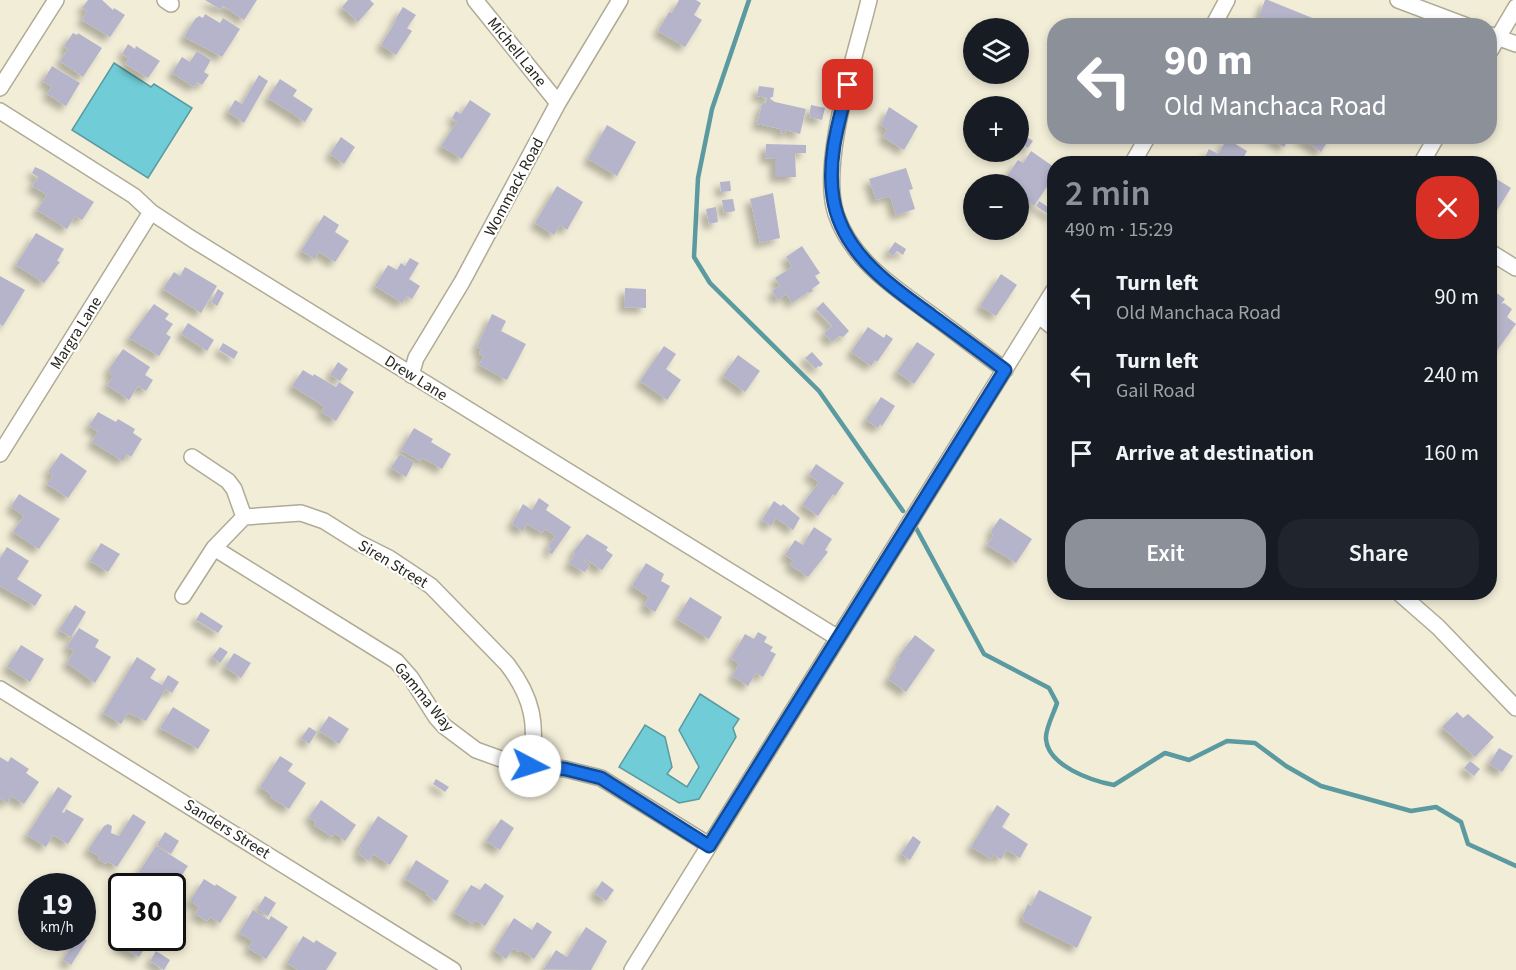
<!DOCTYPE html>
<html lang="en">
<head>
<meta charset="utf-8">
<style>
	:root { --surface:#171b24; --page:#20242c; --text:#f1f3f6; --muted:#9ea1a6; --accent:#8c9099 }
	body { margin:0; font-family:"Source Sans 3",sans-serif; background:var(--page); color:var(--text); height:100vh; display:flex; flex-direction:column; font-size:22px; white-space:nowrap }
	* { box-sizing:border-box; margin:0 }
	p { font-size:20px; color:var(--muted) }
	.icon { flex:none; width:33px; height:33px; fill:none; stroke:currentColor; stroke-width:2; stroke-linecap:round; stroke-linejoin:round }
	.map { position:relative; flex:1; overflow:hidden }
	.side { position:absolute; left:1047px; top:156px; width:450px; height:444px; display:flex; flex-direction:column; background:var(--surface); border-radius:24px; box-shadow:0 3px 9px #0003 }
	.side>* { flex:none }
	.guide { position:absolute; left:1047px; top:18px; width:450px; height:126px; border-radius:24px; box-shadow:0 3px 9px #0003; background:#8c9099; color:#fff; overflow:hidden }
	.fabs { position:absolute; left:963px; top:18px; display:grid; gap:12px }
	.fabs a { display:grid; place-items:center; width:66px; height:66px; border-radius:50%; background:var(--surface); box-shadow:0 3px 9px #0003; font-size:30px }
	.speed { position:absolute; left:18px; top:873px; display:flex; gap:12px; font-size:30px; font-weight:700; text-align:center }
	.speed>* { display:grid; place-content:center; width:78px; height:78px; border-radius:50%; background:var(--surface); box-shadow:0 3px 9px #0003; line-height:1 }
	.speed small { font-size:15px; font-weight:400 }
	.speed .limit { border:3px solid #111; border-radius:9px; background:#fff; color:#111 }
	.pin { position:absolute; display:grid; place-items:center; width:51px; height:51px; color:#fff; margin:-26px; border-radius:12px; box-shadow:0 3px 9px #0006 }
	.me { position:absolute; width:66px; margin:-33px; rotate:95deg; stroke-linejoin:round; filter:drop-shadow(0 0 4px #0008) }
	.turn { display:flex; align-items:center; gap:21px; height:126px; padding:0 18px; font-size:27px }
	.turn .icon { width:78px; height:78px; stroke-width:2.5 }
	.turn b { display:block; font-size:42px; line-height:51px }
	.round { display:grid; place-items:center; flex:none; width:63px; height:63px; border-radius:24px; background:var(--page) }
	.headline { display:flex; align-items:center; justify-content:space-between; height:102px; padding:0 18px }
	h1 { font-size:36px; font-weight:600; line-height:45px; color:var(--accent) }
	.button { display:flex; gap:12px; margin-top:auto; padding:12px 18px }
	.button a { flex:1; height:69px; border-radius:24px; background:var(--accent); color:#fff; font-size:24px; font-weight:600; line-height:69px; text-align:center }
	.button a+a { background:var(--page); color:var(--text) }
	ul { padding:0; list-style:none }
	li { display:flex; align-items:center; gap:18px; height:78px; padding:0 18px }
	li div { flex:1 }
	li b { display:block; font-size:22px }
	li em { font-style:normal }
	.map>svg:first-child { display:block }
	.water { fill:#70ccd7; stroke:#5a9aa0; stroke-width:1.5 }
	.lines { fill:none; stroke-linecap:round; stroke-linejoin:round }
	.stream { stroke:#5a9aa0; stroke-width:4.5 }
	.building { fill:#b5b4ca; filter:url(#shadow) }
	.minor-casing { stroke:#afab96; stroke-width:18 }
	.minor { stroke:#fff; stroke-width:15 }
	.route-casing { stroke:#114b97; stroke-width:15 }
	.route { stroke:#1a73e8; stroke-width:10 }
	.labels { text-anchor:middle; dominant-baseline:central; stroke-width:4.5; stroke-linejoin:round; paint-order:stroke }
	.street-label { font-size:16px; fill:#28271e; stroke:#fff }
</style>
</head>
<body>
<div class="map">
<svg width="1516" height="970" viewBox="0 0 1516 970">
	<defs>
		<filter id="shadow"><feDropShadow dx="-5.5" dy="5.5" stdDeviation="3" flood-color="#0004"/></filter>
	</defs>
	<rect width="100%" height="100%" fill="#f2edd7"/>
	<path class="water" d="M114 63 151 87 154 84 192 108 148 178 72 130Z
		M700 694 739 719 733 728 736 737 699 799 679 803 619 767 645 725 665 737 672 767 667 774 687 787 699 767 679 730Z"/>
	<g class="lines">
		<path class="stream" d="M749 0 712 109 698 178 694 257 710 283 819 391 903 511
			M916 528 984 654 1049 688 1057 703C1054 713 1045 729 1046 739 1048 766 1092 781 1114 785L1165 753 1189 760 1227 741 1255 743 1286 766 1321 786 1411 811 1436 807 1461 822 1468 844 1516 866"/>
	</g>
	<path class="building" d="M88 0H102L113 10 114 8 125 15 110 37 82 20 87 11 82 8Z
		M205 0H257L244 20 223 6 221 10Z
		M348 0H370L374 4 358 22 342 7Z
		M679 0H696L701 3 694 15 702 20 685 47 658 31 669 12 672 13Z
		M1265 0H1268L1332 26H1280V24L1259 16Z
		M403 7 416 15 407 28 412 31 396 55 381 45 396 21 395 20Z
		M205 14 220 23 223 18 240 29 222 57 184 37 195 19 199 16 203 18Z
		M73 33 77 35 78 33 102 48 83 77 60 61 68 49 64 46Z
		M128 44 135 49 136 46 160 61 148 78 125 64 129 58 122 54Z
		M197 51 211 60 204 72 209 75 202 85 197 82 194 87 172 73 182 57 190 62Z
		M52 66 80 83 66 106 47 94 52 87 43 81Z
		M259 75 268 81 244 123 228 112 235 100 242 104Z
		M280 79 297 90 293 96 313 109 305 122 268 98Z
		M759 86 774 88 773 97H771L770 99 775 102 806 109 800 134 786 130 785 134 780 133 781 129 757 124 762 104H765L767 98 757 96Z
		M470 100 491 114 462 159 441 146 457 122 452 118 456 111 461 114Z
		M811 105 825 108 822 120 809 117Z
		M889 107 918 126 904 150 883 137 887 129 881 125Z
		M607 125 636 142 617 176 588 159Z
		M1022 134 1033 141 1028 148 1018 142Z
		M1267 136H1290L1284 147Z
		M1297 136H1331L1321 152Z
		M341 137 355 147 344 164 330 154Z
		M1227 139 1247 151 1240 164 1233 161 1231 164H1201L1209 149 1218 154Z
		M766 144 806 145V153H795L796 177H775V159L765 158Z
		M1031 151 1054 167V176L1034 206 1018 195V184L1002 183 1018 160 1023 163Z
		M35 167 42 170 94 202 82 220 75 216 67 229 37 210 47 195 32 186 38 177 32 173Z
		M906 168 913 189 909 190 915 209 896 215 890 196 876 200 869 179Z
		M1490 175 1511 188 1492 218 1490 216Z
		M730 181 731 191 721 192 720 182Z
		M557 186 583 202 567 230 560 225 554 235 535 223Z
		M773 193 780 238 760 243 750 199Z
		M733 199 735 211 724 213 722 200Z
		M1039 201 1054 211 1053 217 1036 206Z
		M716 207 718 222 709 224 706 209Z
		M324 215 339 225 335 232 349 241 335 262 319 252 315 259 301 251Z
		M36 233 64 249 57 261 60 262 44 283 16 265Z
		M895 242 906 249 903 255 897 251 893 256 888 252Z
		M802 246 820 273 815 276 820 283 812 289 813 291 809 293 808 292 792 303 786 294 778 300 772 291 780 286 775 278 792 267 786 257Z
		M410 258 419 263 409 279 420 286 412 299 407 296 402 303 375 286 388 265 397 270 401 263 405 266Z
		M185 267 217 286 201 313 163 289 174 272 180 276Z
		M1001 274 1017 285 996 316 980 306Z
		M0 276 25 290 3 326 0 324Z
		M625 288 646 289V308L624 307Z
		M218 289 224 293 217 306 211 302Z
		M1491 289 1505 299 1501 304 1504 303 1512 309 1507 317 1516 324 1490 360V319L1493 315 1490 312Z
		M823 302 849 331 843 337 839 336 832 342 824 333 832 326 816 309Z
		M154 304 169 314 165 319 173 324 166 334 171 337 159 356 129 338Z
		M492 314 506 321 501 331 526 344 507 380 479 365 484 356 479 354 481 349 477 347Z
		M188 323 214 340 207 351 181 334Z
		M868 327 884 338 886 334 893 339 877 362 875 360 871 366 851 352Z
		M917 342 935 354 914 384 897 372Z
		M223 343 238 352 234 359 219 350Z
		M664 346 676 354 666 369 681 380 667 400 640 381Z
		M123 349 150 367 145 375 153 380 146 391 138 386 129 400 107 385 113 376 109 373 111 371 109 369Z
		M812 352 823 364 820 367 818 366 816 369 805 358Z
		M738 355 760 371 745 392 723 376Z
		M338 362 348 369 340 381 330 375Z
		M303 370 313 376 314 374 336 387 339 382 354 392 336 421 321 412 325 407 292 386Z
		M881 397 895 406 882 426 880 424 878 428 866 420Z
		M98 412 116 422 118 419 135 429 133 433 142 439 131 457 127 454 123 461 92 442 98 432 89 426Z
		M414 428 433 439 431 442 451 454 442 469 422 458 420 461 401 450Z
		M61 453 87 471 68 498 47 484 53 475 48 472Z
		M400 454 414 462 406 477 391 468Z
		M816 464 844 483 835 496 833 494 818 516 802 505 819 482 809 475Z
		M19 494 60 519 39 549 13 532 24 516 11 507Z
		M539 498 549 505 546 510 571 527 552 554 548 552 551 548 548 547 555 536 545 529 542 533 527 524 523 531 512 524 523 504 532 510Z
		M774 501 781 506 783 504 800 518 793 530 776 518 771 526 762 520Z
		M1000 518 1032 539 1016 563 987 545 993 536 991 531Z
		M814 527 832 539 825 550 828 552 808 577 790 565 793 560 785 555 795 540 803 545Z
		M587 534 608 547 606 550 613 555 602 570 585 559 584 561 590 565 585 572 569 564 575 554 573 552Z
		M101 543 120 554 108 572 90 561Z
		M7 547 29 561 17 579 42 595 35 606 0 586V558Z
		M646 563 664 574 661 581 670 586 655 612 644 605 649 597 632 586Z
		M690 597 722 617 709 639 677 619Z
		M75 605 86 612 71 637 59 630Z
		M201 612 223 626 218 633 196 620Z
		M79 628 99 640 95 647 111 657 95 683 67 663 74 651 67 647Z
		M758 632 767 637 764 642 773 647 770 651 776 654 763 677 756 673 748 686 732 676 739 664 731 658 745 634 754 639Z
		M915 635 935 650 906 692 888 679 896 667 894 666 900 658 898 657Z
		M21 645 44 659 30 682 7 667Z
		M220 647 228 652 220 663 212 657Z
		M234 653 251 663 241 678 225 667Z
		M137 657 156 669 150 678 162 685 168 675 179 682 172 693 166 689 146 721 128 713 121 724 103 713Z
		M173 707 210 730 198 749 160 728Z
		M1457 712 1463 718 1468 714 1494 737 1475 757 1442 727Z
		M329 716 349 729 339 744 319 731Z
		M309 727 317 732 309 744 301 738Z
		M1499 748 1513 756 1502 772 1489 764Z
		M280 756 293 764 288 771 306 783 289 809 270 797 271 794 260 787Z
		M0 757 8 762 11 757 29 769 26 773 39 782 24 804 11 796 7 803 0 798Z
		M1470 761 1480 769 1474 776 1464 768Z
		M436 779 449 787 445 792 433 784Z
		M58 787 72 796 62 812 64 813 66 809 84 819 68 844 53 835 46 847 27 835Z
		M321 800 356 825 345 841 335 833 332 837 314 825 316 822 309 817Z
		M997 805 1010 814 1002 827 1028 844 1020 858 1007 850 1001 859 994 855 991 859 971 847Z
		M133 814 146 822 117 867 107 861 106 864 98 859 99 856 88 850 104 826 108 824 112 826 111 833 119 836Z
		M378 816 408 836 390 865 373 854 369 861 358 854 361 848 359 846Z
		M501 819 514 828 500 850 486 841Z
		M165 832 179 841 171 854 157 845Z
		M913 836 921 842 910 860 901 854Z
		M156 846 188 866 172 890V886H161L139 872Z
		M416 860 449 881 436 901 426 895 428 893 405 879Z
		M204 879 215 886 216 884 237 897 220 923 210 917 207 921 195 914 199 907 190 901Z
		M602 881 614 890 606 901 594 893Z
		M485 883 504 896 485 926 475 920 473 924 454 912 471 885 480 890Z
		M1039 890 1092 917 1077 948 1023 921 1024 918 1022 917 1028 904 1031 906Z
		M265 896 276 903 268 916 257 909Z
		M253 910 269 920 271 916 288 927 266 959 248 948 253 941 239 933Z
		M514 918 532 930 537 922 552 932 534 959 521 950 519 952 513 948 506 959 494 950Z
		M586 927 607 941 591 970 544 969 556 950 567 957Z
		M303 936 314 943 316 940 337 953 326 970H298L287 963Z
		M77 938 87 940 71 965 63 960Z
		M124 938 137 944 139 940 147 945 139 957 119 945Z
		M156 951 170 960 164 970 150 961Z"/>
	<g class="lines">
		<g class="minor-casing">
			<path id="minor" d="M165 0 171 4
				M475 0 558 103
				M869 0C856 54 819 163 836 214 852 261 895 288 932 315 957 334 981 352 1005 370
				M1398 0 1467 26
				M1213 26 1227 0
				M1491 35 1516 44
				M1490 51 1516 7
				M0 88 56 0
				M0 111 134 196 151 212 192 239 838 638
				M1132 164 1148 136
				M1421 164 1437 136
				M1490 252 1516 268
				M1039 316 1054 328
				M411 375 416 358 462 282 558 103 620 0
				M0 454 151 212
				M192 457 228 481 234 489 244 517
				M214 548 396 661 411 678 436 717 444 726 476 750 512 763 565 769 601 778 709 845
				M1398 592 1438 627 1516 708
				M183 596 214 548 244 517 301 513 324 521 359 543 389 558 431 586 507 664C533 698 538 725 530 766
				M0 689 453 970
				M632 970 1054 290"/>
		</g>
		<use href="#minor" class="minor"/>
	</g>
	<g class="lines">
		<g class="route-casing">
			<path id="route" d="M530 766 565 769 601 778 709 846 1005 370C981 352 957 334 932 316 890 285 841 253 833 197 827 159 839 121 848 85"/>
		</g>
		<use href="#route" class="route"/>
	</g>
	<g class="labels">
		<g class="street-label">
			<text transform="translate(517 52) rotate(51)">Michell Lane</text>
			<text transform="translate(514 187) rotate(-62)">Wommack Road</text>
			<text transform="translate(76 333) rotate(-58)">Margra Lane</text>
			<text transform="translate(416 378) rotate(32)">Drew Lane</text>
			<text transform="translate(393 564) rotate(31)">Siren Street</text>
			<text transform="translate(424 697) rotate(51)">Gamma Way</text>
			<text transform="translate(227 829) rotate(32)">Sanders Street</text>
		</g>
	</g>
</svg>
<div class="fabs">
<a><svg class="icon" aria-label="layers" viewBox="0 0 24 24"><path d="M12 4l9 5-9 5-9-5zM3 14l9 5 9-5"/></svg></a>
<a>+</a>
<a>−</a>
</div>
<div class="speed"><div>19<small>km/h</small></div><div class="limit">30</div></div>
<div class="pin" style="left:848px;top:85px;background:#d93025"><svg class="icon" aria-label="arrive" viewBox="0 0 24 24"><path d="M6 21V4h12l-3 4 3 4H6"/></svg></div>
<svg class="me" style="left:530px;top:766px" viewBox="-20 -20 40 40"><circle r="19" fill="#fff"/><path d="M0-13L10 11 0 6-10 11z" fill="#1a73e8"/></svg>
<div class="guide">
<div class="turn"><svg class="icon" aria-label="left" viewBox="0 0 24 24"><path d="M17 20v-9H6M10 6l-5 5 5 5"/></svg><div><b>90 m</b>Old Manchaca Road</div></div>
</div>
<section class="side">
<div class="headline"><div><h1>2 min</h1><p>490 m · 15:29</p></div><a class="round" style="background:#d93025;color:#fff"><svg class="icon" aria-label="close" viewBox="0 0 24 24"><path d="M6 6l12 12M18 6L6 18"/></svg></a></div>
<ul>
<li><svg class="icon" aria-label="left" viewBox="0 0 24 24"><path d="M17 20v-9H6M10 6l-5 5 5 5"/></svg><div><b>Turn left</b><p>Old Manchaca Road</p></div><em>90 m</em></li>
<li><svg class="icon" aria-label="left" viewBox="0 0 24 24"><path d="M17 20v-9H6M10 6l-5 5 5 5"/></svg><div><b>Turn left</b><p>Gail Road</p></div><em>240 m</em></li>
<li><svg class="icon" aria-label="arrive" viewBox="0 0 24 24"><path d="M6 21V4h12l-3 4 3 4H6"/></svg><div><b>Arrive at destination</b></div><em>160 m</em></li>
</ul>
<div class="button"><a>Exit</a><a>Share</a></div>
</section>
</div>
</body>
</html>
